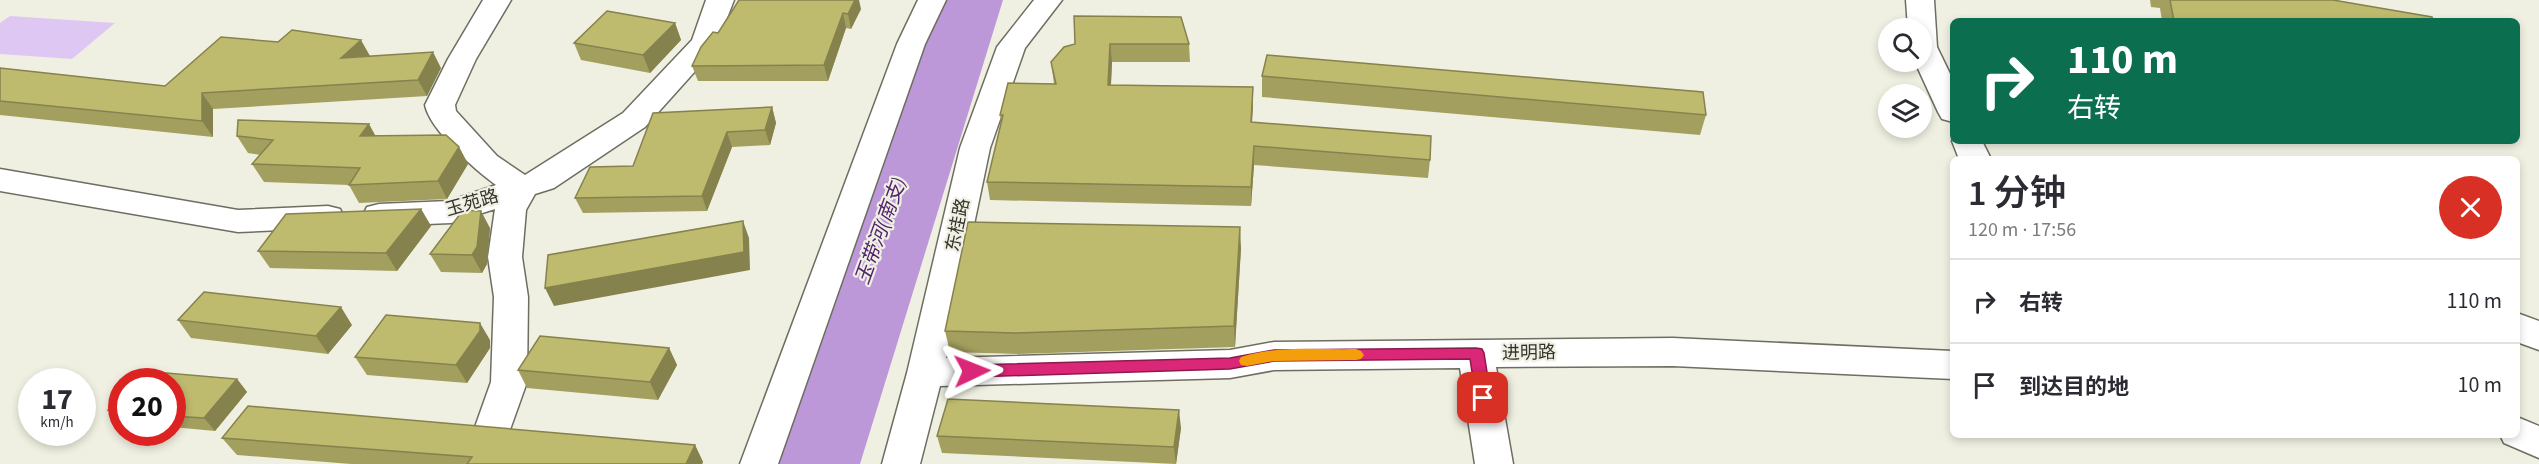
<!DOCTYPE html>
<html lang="zh">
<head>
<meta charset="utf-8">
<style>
	:root { --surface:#fff; --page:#f7f7f7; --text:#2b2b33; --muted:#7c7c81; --line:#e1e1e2 }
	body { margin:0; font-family:"Source Sans 3","Noto Sans SC",sans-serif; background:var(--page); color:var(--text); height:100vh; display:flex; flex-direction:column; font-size:22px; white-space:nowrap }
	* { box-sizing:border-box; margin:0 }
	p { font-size:20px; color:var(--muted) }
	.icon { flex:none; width:33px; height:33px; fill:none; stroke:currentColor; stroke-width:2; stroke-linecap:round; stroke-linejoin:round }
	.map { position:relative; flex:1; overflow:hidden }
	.sheet { position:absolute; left:1950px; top:156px; width:570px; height:282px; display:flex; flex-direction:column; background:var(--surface); border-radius:9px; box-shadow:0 3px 9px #0003 }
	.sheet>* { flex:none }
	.guide { position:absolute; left:1950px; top:18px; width:570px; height:126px; border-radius:9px; box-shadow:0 3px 9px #0003; background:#0b6e4f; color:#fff; overflow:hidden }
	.tools { position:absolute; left:1878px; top:18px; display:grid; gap:12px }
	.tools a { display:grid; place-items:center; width:54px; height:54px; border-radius:50%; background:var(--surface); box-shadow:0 3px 9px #0003; font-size:30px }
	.speed { position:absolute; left:18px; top:368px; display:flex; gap:12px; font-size:30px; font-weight:700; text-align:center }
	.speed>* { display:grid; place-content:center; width:78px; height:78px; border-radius:50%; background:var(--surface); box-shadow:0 3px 9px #0003; line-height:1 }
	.speed small { font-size:15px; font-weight:400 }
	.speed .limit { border:9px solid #d22; background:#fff; color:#111 }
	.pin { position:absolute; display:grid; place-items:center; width:51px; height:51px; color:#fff; margin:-26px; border-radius:12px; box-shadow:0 3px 9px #0006 }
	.me { position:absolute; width:66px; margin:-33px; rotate:88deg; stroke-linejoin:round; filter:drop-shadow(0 0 4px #0008) }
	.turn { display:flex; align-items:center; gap:21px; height:126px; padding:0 18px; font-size:27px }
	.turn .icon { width:78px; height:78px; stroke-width:2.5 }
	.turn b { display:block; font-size:42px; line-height:51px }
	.round { display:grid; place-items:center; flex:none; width:63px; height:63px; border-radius:32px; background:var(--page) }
	.headline { display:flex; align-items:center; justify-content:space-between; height:102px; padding:0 18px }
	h1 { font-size:36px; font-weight:600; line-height:45px }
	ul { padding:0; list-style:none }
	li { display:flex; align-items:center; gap:18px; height:84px; padding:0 18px; border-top:2px solid var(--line) }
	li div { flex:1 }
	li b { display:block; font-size:22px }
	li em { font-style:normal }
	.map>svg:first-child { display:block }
	.green { fill:#dfc7f3 }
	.water { fill:#bd98d8 }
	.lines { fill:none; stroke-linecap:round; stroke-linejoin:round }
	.minor-casing { stroke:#6d6d61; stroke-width:3 }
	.minor { fill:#fff; fill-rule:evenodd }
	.wall { fill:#a3a05f }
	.shaded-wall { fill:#85824d }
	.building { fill:#beba6e; stroke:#85824d; stroke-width:1.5 }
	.route { fill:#db2777; stroke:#8e194d; stroke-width:1.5 }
	.slow { fill:#f59e0b }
	.labels { text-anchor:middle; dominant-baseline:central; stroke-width:4.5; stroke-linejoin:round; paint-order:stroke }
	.street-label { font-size:18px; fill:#34342f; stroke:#f0f0e2 }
	.water-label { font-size:20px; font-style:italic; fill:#532470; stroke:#f0f0e2 }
</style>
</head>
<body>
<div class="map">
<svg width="2539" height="464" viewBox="0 0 2539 464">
	<rect width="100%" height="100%" fill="#f0f0e2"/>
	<path class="green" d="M10 16 115 23 72 59 0 54V23Z"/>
	<path class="water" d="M943 0H1003L860 464H773L899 85Z"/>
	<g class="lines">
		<g class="minor-casing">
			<path id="minor" d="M483 0H511L476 59 455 105 456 111 497 156 525 175 623 113 692 40 706 0H734L715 49 645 127 554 188 535 194 526 210 522 257 528 297 527 382 507 438 494 442 481 438 475 427 491 382 494 297 488 257 495 209 451 223 379 226 367 223 363 215 367 207 379 204 449 201 496 185C475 170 430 130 425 105L448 59Z
				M918 0H946L925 44 778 464H740L897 44Z
				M1034 0H1062L1025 48 990 148 946 358 1230 350 1274 342 1673 338 1953 351V379L1673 366 1496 367 1513 464H1475L1460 368 1274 370 1230 378 940 386 920 464H882L907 373 960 148 997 47Z
				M1906 0H1934L1937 47 1953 80V122L1942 119 1938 112 1915 62H1922V28H1908Z
				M1953 139V141H1982L1991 159H1959L1952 141Z
				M0 169 238 210 328 206 340 209 344 217 340 225 328 228 238 232 0 191Z
				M2517 313 2539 321V350L2517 342Z
				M2517 417 2539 426V458L2504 443 2500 435H2517Z"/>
		</g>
		<use href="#minor" class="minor"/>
	</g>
	<path class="wall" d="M2150 0H2333L2433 21H2162L2160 8 2151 7Z
		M861 9 851 29 846 28 828 81H698L692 66 718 33Z
		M675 23 681 40 650 73 581 60 574 43Z
		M1075 44H1189L1190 62H1112L1111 85 1253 87 1252 122 1430 160 1428 178 1254 165 1251 206 990 200 987 182 1001 123 1000 115 1054 84 1051 62Z
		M370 56 441 68 427 96 213 109V137L0 115V68L165 86Z
		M1262 76 1706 115 1700 135 1262 97Z
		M772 107 776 123 770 145 732 147 707 211 583 213 575 198 633 166Z
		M237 136H376L459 147 468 164 447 199 359 203 349 185 264 182 252 164 261 155 248 153Z
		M421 209 431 226 397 271 270 268 258 251Z
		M490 228 487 264 482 273 441 272 430 254Z
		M1241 248 1235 347 1018 354 950 352 945 331Z
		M178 320 352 325 328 354 191 338Z
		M490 340V348L467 383 367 375 355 357Z
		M669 348 677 365 658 400 527 388 518 370Z
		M237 379 247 392 215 431 172 427V381Z
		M122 395V423H120L108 410Z
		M1181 428 1176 464 942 453 937 436Z
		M222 438 695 445 703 462 702 464H351L237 455Z"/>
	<path class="shaded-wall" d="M855 0H859L861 9 851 29 848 14Z
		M843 13 846 28 828 81 824 65Z
		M675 23 681 40 650 73 643 55Z
		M361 40 370 56 341 58Z
		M1110 44 1112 62 1110 103 1108 85Z
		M433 52 441 68 427 96 418 80Z
		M1253 87V106L1251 140V122Z
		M202 93 213 109V137L202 121Z
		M772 107 776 123 770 145 765 130Z
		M369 124 379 142 360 136Z
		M727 132 732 147 707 211 702 196Z
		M1254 146V165L1251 206V187Z
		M459 147 468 164 447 199 438 181Z
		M421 209 431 226 397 271 386 253Z
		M481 211 490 228 487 264 482 273 472 255Z
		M743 221 749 238 750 270 554 306 545 288Z
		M1240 227 1241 248 1235 347 1234 326Z
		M341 307 352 325 328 354 316 336Z
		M480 323 490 340V348L467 383 456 365Z
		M669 348 677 365 658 400 650 382Z
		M237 379 247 392 215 431 204 418Z
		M1179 410 1181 428 1176 464 1174 447Z
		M695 445 703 462 702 464H686Z"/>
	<path class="building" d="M739 0H855L848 14 843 13 824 65 692 66 701 47 713 32 718 33Z
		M2170 0H2333L2432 17 2433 21H2174Z
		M607 11 675 23 643 55 574 43Z
		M1074 16 1181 17 1189 44H1110L1108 85 1253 87 1251 122 1431 136 1430 160 1254 146 1251 187 987 182 1003 115H1000L1008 83 1056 84 1051 62 1064 47 1075 44Z
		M292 30 361 40 341 58 433 52 418 80 202 93V121L0 101V68L165 86 221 37 278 42Z
		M1267 55 1703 92 1706 115 1262 76Z
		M772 107 765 130 727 132 702 196 575 198 590 167 633 166 653 113Z
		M238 120 369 124 360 136 446 135 459 147 438 181 349 185 360 168 252 164 273 140 237 136Z
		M421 209 386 253 258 251 286 214Z
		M463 210 481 211 477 247 472 255 430 254Z
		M743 221 744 252 545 288 548 255Z
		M968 222 1240 227 1234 326 1015 333 945 331Z
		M204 292 341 307 316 336 178 320Z
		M386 315 480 323V331L456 365 355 357Z
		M540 336 669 348 650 382 518 370Z
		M143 371 237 379 204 418 172 416V381H134Z
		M122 395V411L108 410Z
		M948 399 1179 410 1174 447 937 436Z
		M248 406 695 445 686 464H467L472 457 222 438Z"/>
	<path class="route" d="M1476 348 1482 349 1484 353 1491 398 1489 402H1478L1476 398 1470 359 1274 361 1230 369 972 377 967 375 965 371 967 367 972 365 1230 358 1274 350Z"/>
	<path class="slow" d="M1356 349 1361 351 1364 355 1361 359 1356 360 1274 361 1247 366 1241 365 1239 361 1241 357C1277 345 1319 350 1356 349Z"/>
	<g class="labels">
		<g class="street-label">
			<text transform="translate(472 203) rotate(-16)">玉苑路</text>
			<text transform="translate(958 225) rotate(-78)">东桂路</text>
			<text transform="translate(1529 353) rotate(-1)">进明路</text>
		</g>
		<g class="water-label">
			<text transform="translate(881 231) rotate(-70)">玉带河(南支)</text>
		</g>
	</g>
</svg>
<div class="tools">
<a><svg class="icon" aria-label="search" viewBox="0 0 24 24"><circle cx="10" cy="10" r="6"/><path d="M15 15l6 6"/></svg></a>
<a><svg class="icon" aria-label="layers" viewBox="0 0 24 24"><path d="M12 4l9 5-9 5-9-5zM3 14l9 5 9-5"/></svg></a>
</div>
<div class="speed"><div>17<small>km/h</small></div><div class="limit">20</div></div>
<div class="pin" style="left:1483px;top:398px;background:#d93025"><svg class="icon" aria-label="arrive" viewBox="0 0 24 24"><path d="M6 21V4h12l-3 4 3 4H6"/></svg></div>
<svg class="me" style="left:972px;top:371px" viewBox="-20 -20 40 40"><path d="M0-17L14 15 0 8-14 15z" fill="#db2777" stroke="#fff" stroke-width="4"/></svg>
<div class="guide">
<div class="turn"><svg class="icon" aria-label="right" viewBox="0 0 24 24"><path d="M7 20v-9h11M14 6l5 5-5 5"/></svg><div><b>110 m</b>右转</div></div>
</div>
<section class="sheet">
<div class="headline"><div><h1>1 分钟</h1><p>120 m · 17:56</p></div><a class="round" style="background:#d93025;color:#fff"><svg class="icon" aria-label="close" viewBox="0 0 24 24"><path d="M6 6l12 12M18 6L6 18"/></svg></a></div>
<ul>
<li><svg class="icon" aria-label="right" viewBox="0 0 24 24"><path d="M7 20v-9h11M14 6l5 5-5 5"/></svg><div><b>右转</b></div><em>110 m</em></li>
<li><svg class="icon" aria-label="arrive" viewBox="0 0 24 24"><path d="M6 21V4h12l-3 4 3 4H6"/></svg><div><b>到达目的地</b></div><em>10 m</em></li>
</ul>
</section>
</div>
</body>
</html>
